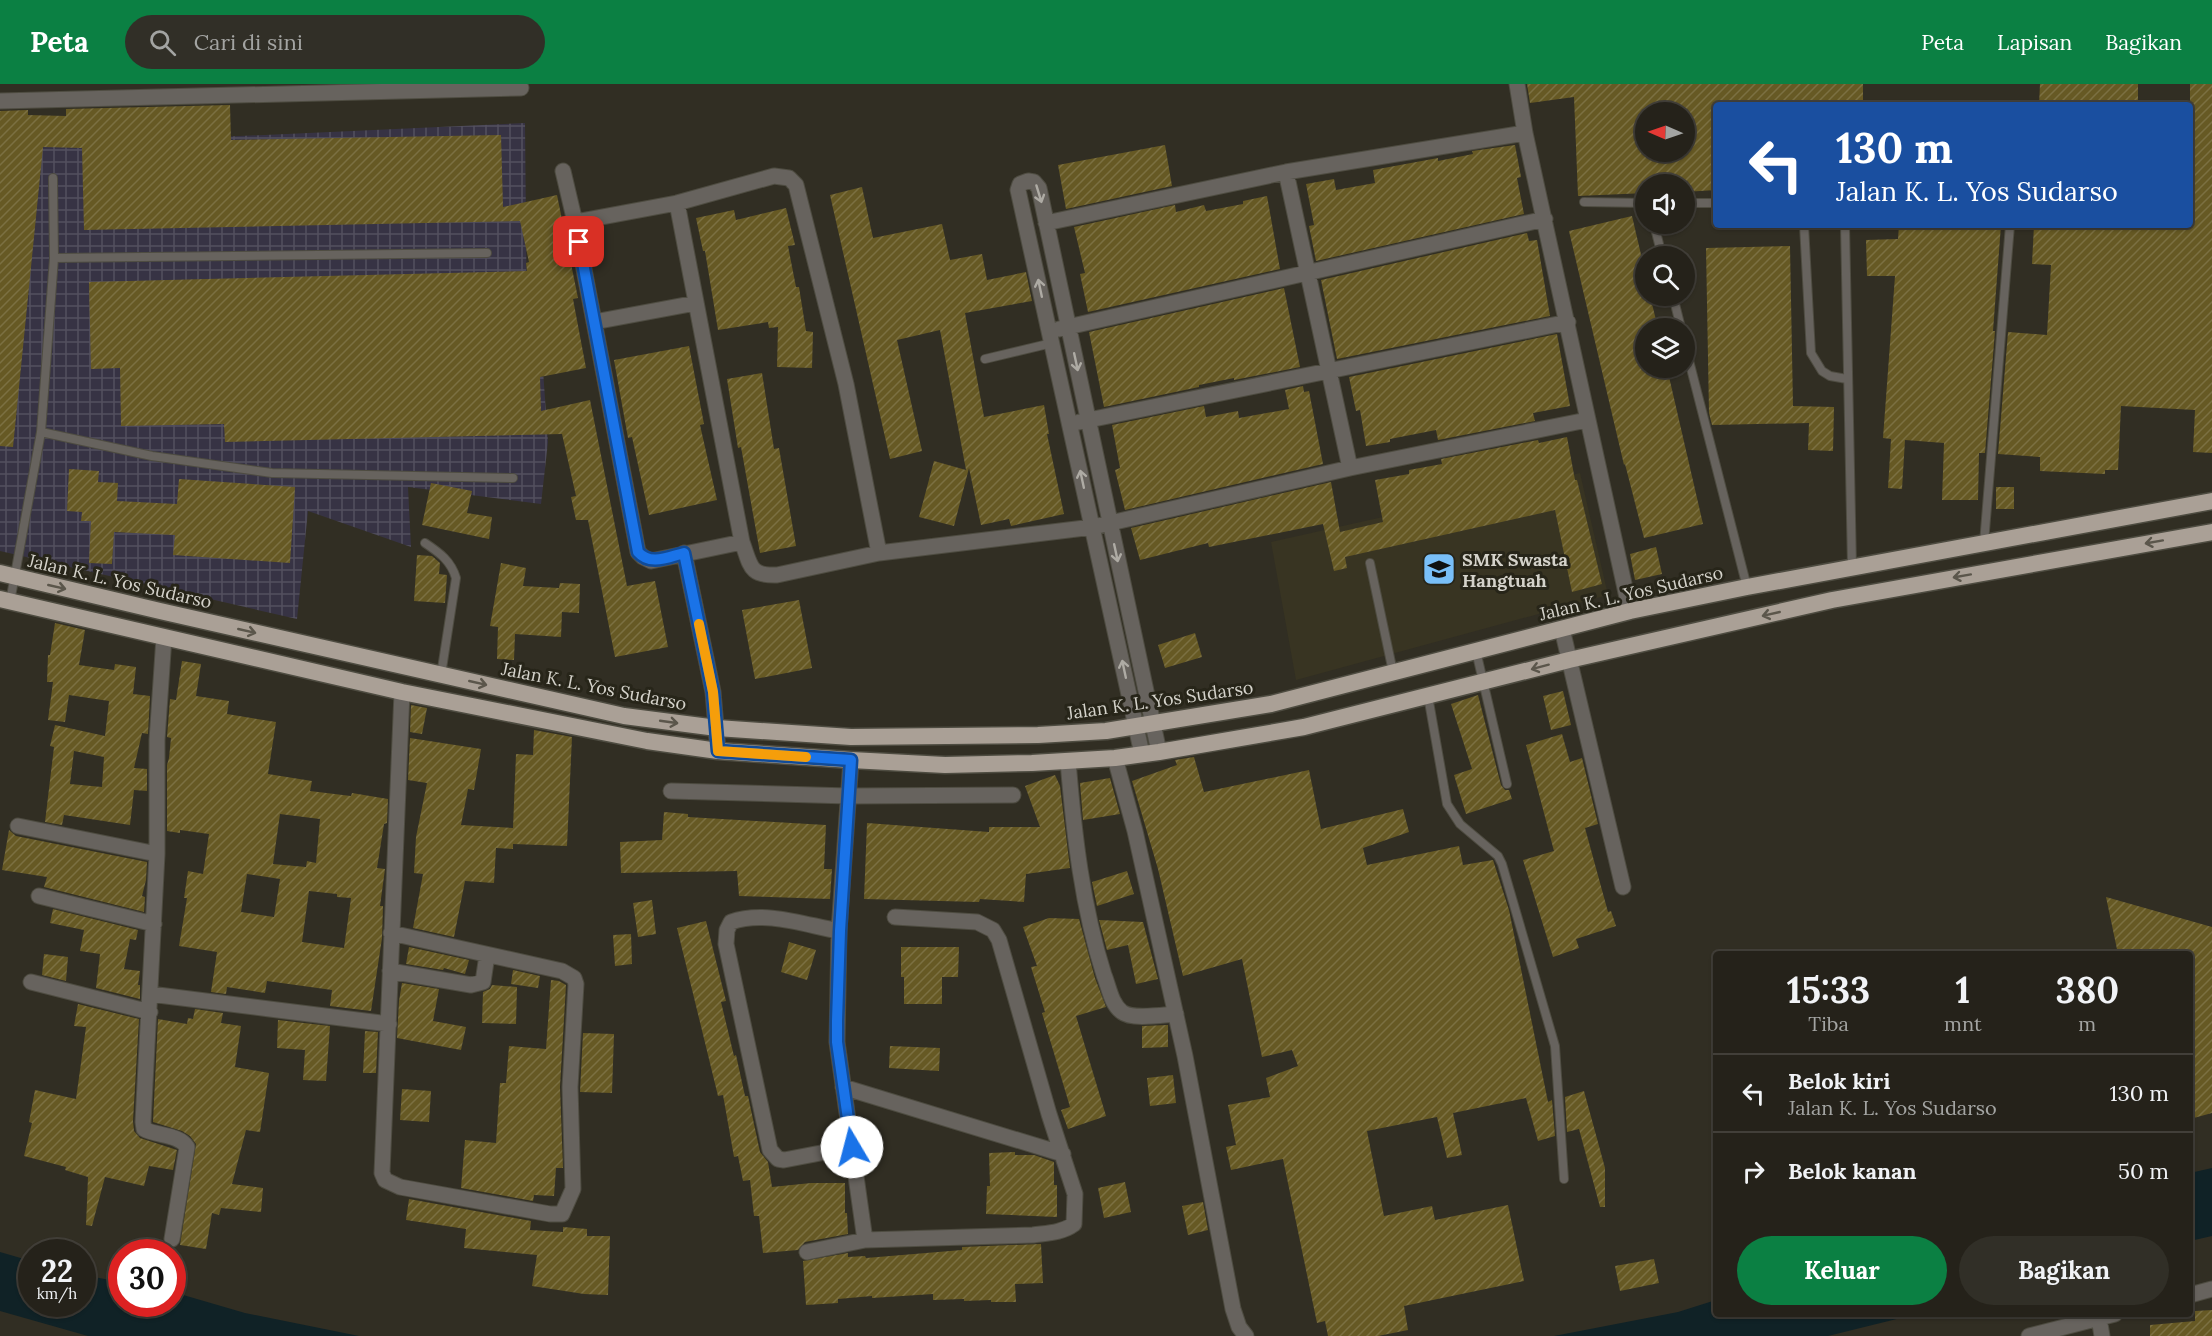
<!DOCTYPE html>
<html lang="id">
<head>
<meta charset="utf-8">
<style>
	:root { --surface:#25221a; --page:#312f27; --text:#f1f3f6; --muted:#a3a4a2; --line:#423f39; --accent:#0b8043 }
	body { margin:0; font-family:Lora,serif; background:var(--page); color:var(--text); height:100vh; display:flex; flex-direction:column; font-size:22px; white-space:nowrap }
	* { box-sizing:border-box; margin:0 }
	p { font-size:20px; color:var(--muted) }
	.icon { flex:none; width:33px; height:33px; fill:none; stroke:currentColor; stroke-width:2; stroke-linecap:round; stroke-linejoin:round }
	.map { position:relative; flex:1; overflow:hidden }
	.panel { position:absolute; left:1713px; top:867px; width:480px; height:366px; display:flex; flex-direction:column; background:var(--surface); border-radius:6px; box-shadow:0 2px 4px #0004,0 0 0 2px var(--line) }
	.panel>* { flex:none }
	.guide { position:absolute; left:1713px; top:18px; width:480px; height:126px; border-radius:6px; box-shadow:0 2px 4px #0004,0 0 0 2px var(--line); background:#1a4fa0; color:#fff; overflow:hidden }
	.needle { width:39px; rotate:272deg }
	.tools { position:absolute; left:1635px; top:18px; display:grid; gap:12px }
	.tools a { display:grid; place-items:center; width:60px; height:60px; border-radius:50%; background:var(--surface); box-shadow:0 2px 4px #0004,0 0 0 2px var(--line); font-size:30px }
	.speed { position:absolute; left:18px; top:1155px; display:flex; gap:12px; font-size:30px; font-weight:700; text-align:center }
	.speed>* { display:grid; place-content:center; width:78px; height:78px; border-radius:50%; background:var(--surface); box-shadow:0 2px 4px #0004,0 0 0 2px var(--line); line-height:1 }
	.speed small { font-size:15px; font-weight:400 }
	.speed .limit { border:9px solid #d22; background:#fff; color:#111 }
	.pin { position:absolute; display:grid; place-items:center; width:51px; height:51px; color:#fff; margin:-26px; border-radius:12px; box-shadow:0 3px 9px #0006 }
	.me { position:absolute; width:66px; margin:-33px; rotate:352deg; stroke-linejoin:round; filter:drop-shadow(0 0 4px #0008) }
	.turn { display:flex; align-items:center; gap:21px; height:126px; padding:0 24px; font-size:27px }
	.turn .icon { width:78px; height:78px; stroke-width:2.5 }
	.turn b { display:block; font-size:42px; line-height:51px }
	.eta { display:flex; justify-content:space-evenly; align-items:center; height:102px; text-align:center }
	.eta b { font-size:36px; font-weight:700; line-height:42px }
	.button { display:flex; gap:12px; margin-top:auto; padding:12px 24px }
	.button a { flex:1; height:69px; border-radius:36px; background:var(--accent); color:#fff; font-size:24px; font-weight:700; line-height:69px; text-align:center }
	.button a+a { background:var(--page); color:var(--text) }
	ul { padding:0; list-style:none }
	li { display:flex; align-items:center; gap:18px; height:78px; padding:0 24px; border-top:2px solid var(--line) }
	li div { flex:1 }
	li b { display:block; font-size:22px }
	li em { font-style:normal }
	header { display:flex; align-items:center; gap:36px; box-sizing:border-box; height:84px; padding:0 30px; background:var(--accent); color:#fff }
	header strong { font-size:28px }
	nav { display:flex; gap:33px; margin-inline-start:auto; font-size:21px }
	.search { width:420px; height:54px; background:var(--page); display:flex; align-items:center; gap:15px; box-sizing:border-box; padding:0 21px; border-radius:33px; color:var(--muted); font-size:22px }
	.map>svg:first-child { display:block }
	.industrial { fill:url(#industrial-grid) }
	.built { fill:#383422 }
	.water { fill:#102226 }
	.building { fill:url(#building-hatch); fill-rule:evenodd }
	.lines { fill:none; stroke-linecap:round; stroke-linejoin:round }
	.service-casing { stroke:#4e4c41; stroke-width:10 }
	.minor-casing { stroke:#4e4c41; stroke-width:17 }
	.trunk-casing { stroke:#4e4c41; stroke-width:19 }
	.service { stroke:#67635e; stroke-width:8 }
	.minor { stroke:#67635e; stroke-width:15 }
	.trunk { stroke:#aaa096; stroke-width:16 }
	.oneway { stroke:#aeaba4 }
	.oneway2 { stroke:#5b564b }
	.route-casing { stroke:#114b97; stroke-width:15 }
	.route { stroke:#1a73e8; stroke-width:10 }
	.slow { stroke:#f59e0b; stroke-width:10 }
	.labels { text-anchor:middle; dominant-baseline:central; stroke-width:6; stroke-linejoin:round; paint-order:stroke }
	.poi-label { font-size:18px; font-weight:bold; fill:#d4d2ca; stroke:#272519; text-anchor:start }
	.street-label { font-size:18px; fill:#d4d2ca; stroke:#272519 }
</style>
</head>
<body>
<header>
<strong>Peta</strong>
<div class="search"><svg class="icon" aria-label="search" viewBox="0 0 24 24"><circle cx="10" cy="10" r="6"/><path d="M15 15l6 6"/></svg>Cari di sini</div>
<nav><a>Peta</a><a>Lapisan</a><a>Bagikan</a></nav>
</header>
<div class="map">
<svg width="2212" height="1252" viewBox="0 0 2212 1252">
	<defs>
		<pattern id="industrial-grid" width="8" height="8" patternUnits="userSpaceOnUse" patternTransform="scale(1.5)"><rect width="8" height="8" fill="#373344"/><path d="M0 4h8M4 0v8" fill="none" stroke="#53505e"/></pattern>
		<pattern id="building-hatch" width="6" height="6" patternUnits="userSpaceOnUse" patternTransform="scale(1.5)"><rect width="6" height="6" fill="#665924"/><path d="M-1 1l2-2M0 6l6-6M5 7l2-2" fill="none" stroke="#7b7042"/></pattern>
	</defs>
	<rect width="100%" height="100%" fill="#312e23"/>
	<path class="industrial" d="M525 39 527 251 541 257 548 358 541 420 408 403 411 463 308 427 297 535 0 467V63Z"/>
	<path class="built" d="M1580 389 1608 511 1296 596 1271 458Z"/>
	<path class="water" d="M2212 1084V1152L2190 1157V1089Z
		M0 1168 31 1177 32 1220H82L83 1191 121 1198 122 1220H172L173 1208 245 1229 359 1252H88L0 1227Z
		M1716 1216V1230H1917L1828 1252H1554L1678 1228Z"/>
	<path class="building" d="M1527 0H1863V21H1716V106L1684 108V100H1646V109L1578 112 1574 13 1530 19ZM1646 28H1684V68H1646Z
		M2040 0H2138V21H2039Z
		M2190 0H2212V369L2193 368 2195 326 2121 322 2118 386H2105V390L2040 387V373L1998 370 2008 248 2047 251 2051 181 2032 180 2034 141H2190Z
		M230 21 231 56 501 51 503 123 557 111 578 214 573 215 586 284 540 293 541 327 590 316 627 502 655 497 668 563 615 573 588 436H576L571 413 576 412 562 350 225 358 224 340 121 342 120 284 91 285 89 198 527 187 526 179 529 178 520 137 84 146 82 64 43 63 13 363 0 362V27L28 26V31L66 32V25Z
		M1165 61 1172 102 1066 125 1058 81Z
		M1515 61 1521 93 1517 94 1524 130 1316 177 1309 142 1314 141 1306 100 1334 95 1336 106 1375 99 1373 86 1438 74V77L1473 70 1472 67Z
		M862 103 873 154 942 140 950 176 982 170 987 196 1026 188 1032 217 965 229 984 333 1044 321 1049 350H1047L1064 430 1011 442 1009 435 981 441 969 384 954 442 919 433 934 377 966 386 940 246 897 256 922 367 890 375 830 111Z
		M1267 112 1280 185 1088 228 1080 190 1085 189 1074 143 1175 121 1176 128 1204 121 1206 127 1243 120V117Z
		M786 124 795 161 788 162 796 203H799L806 247 813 248 812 284 777 283 778 243 769 244 768 238 718 246 705 167H703L696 134 734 126 736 136Z
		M1632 132 1646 192V212H1650L1658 244H1646V284H1667L1703 440 1644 454 1625 380 1624 381 1569 147Z
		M1899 141H2001L1993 247H1995L1985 369H1979L1978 416H1942L1944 359 1905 356 1902 405 1888 404 1891 355 1883 354 1895 192H1867L1866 156 1898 155Z
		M1527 149 1529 157 1537 156 1550 232 1337 275 1321 196Z
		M1790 162 1793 322 1834 323 1833 367 1808 366 1809 339 1712 341 1709 329 1706 164Z
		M1284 204 1300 283 1234 296V294L1199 301V303L1104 323 1089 248Z
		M1557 250 1570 322 1533 329 1535 337 1438 356 1436 346 1390 355V358L1366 362 1360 326 1356 327 1349 293Z
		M689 262 704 340 700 341 717 416 649 431 632 353 628 354 614 276Z
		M762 289 774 365 779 364 796 462 760 469 741 363 738 364 727 295Z
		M1303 302 1304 308 1309 307 1323 380 1125 426 1115 386 1120 384 1112 341 1204 322 1206 333 1238 327 1239 334 1289 325 1285 306Z
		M1567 353 1575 396H1577L1602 500 1572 508 1555 426 1345 473 1347 484 1334 487 1323 440 1209 463 1208 459 1140 476 1131 444 1331 398 1340 448 1383 438 1375 396 1409 390V386L1442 380 1441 375 1538 356 1539 359Z
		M69 385 99 387 98 398 118 399 117 417 177 420 179 395 295 403 290 479 173 471 175 451 114 448 112 480 89 479 91 437H81L82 428 67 427Z
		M431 399 472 407 467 429 492 433 489 455 422 441Z
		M1996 403H2014V425H1996Z
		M1656 463 1662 490 1635 496 1630 470Z
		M417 471 432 472 440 479 439 490 447 491 445 519 414 517Z
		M501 479 526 484 523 502 559 504 560 499 580 500 579 529 562 528 561 553 515 550 514 576 497 575 498 543 490 542Z
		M799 516 812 584 755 595 742 526Z
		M55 539 85 546 79 581 114 586 115 580 136 583 133 610 150 612 148 650 142 649 134 684 147 685V707L134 706 130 741 64 731 62 741 45 738 54 663 50 662 55 641 105 652 109 617 69 611 65 638 48 636 53 598H47L48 571H50ZM74 667 104 673 102 703 70 700Z
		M1195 549 1202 573 1165 584 1158 561Z
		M182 577 201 580 196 612 229 617 227 630 276 638 268 690 312 697 310 707 351 712 352 709 388 715 387 739 384 740 377 784 385 785 380 822H383L382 854 371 927 330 922 332 906 267 897 265 909 227 903 226 910 211 908 217 868 179 862 187 814H184L188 787 203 790 209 750 180 746V749L167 747V681L169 674 171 654 167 653 170 615 176 616ZM280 730 320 735 316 779 307 777 306 783 273 780ZM247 790 280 795 274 833 241 828ZM309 807 337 810V813L351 814 344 864 302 858Z
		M1563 607 1571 641 1551 646 1543 612Z
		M1478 611 1501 701 1505 706H1509L1512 715 1466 730 1454 691 1472 685 1451 620Z
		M411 621 427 624 422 650 410 648Z
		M534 646 572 653 567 762 513 760V765L496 764 494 799 465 797 454 853 413 844 423 790 414 789 416 753 427 699 408 696 410 654 481 665 474 706 468 705 461 741 513 744 516 670 533 671Z
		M1562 650 1570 678 1582 674 1598 740 1585 744 1608 828 1611 827 1616 842 1576 855 1579 864 1553 873 1523 776 1554 767 1526 661Z
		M1194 673 1204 708 1309 686 1321 745 1403 725 1409 748 1363 764 1367 781 1459 762 1463 781 1493 776 1509 826 1548 1018 1552 1016 1555 1052 1538 1057 1526 1014 1453 1029 1462 1071 1447 1074 1437 1033 1367 1047 1384 1132 1432 1122 1435 1136 1508 1121 1524 1197 1404 1222 1408 1246 1378 1252H1328L1325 1237 1317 1239 1283 1075 1231 1086 1226 1063 1236 1061 1228 1021 1270 1013 1266 994 1298 982 1292 966 1262 973 1242 875 1183 892 1158 785 1132 697 1177 681 1175 676Z
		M1055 691 1060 702 1070 784 1026 790 1024 818 980 815 979 818 864 815 867 739 989 748V743H1040L1025 702Z
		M1110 694 1120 730 1083 736 1080 699Z
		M664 728 688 730V733L826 741 824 785H832L830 815 739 812 737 787 621 789 620 758 662 756Z
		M9 746 16 752 147 778 146 796 142 812 145 813 144 828 44 803 47 793 2 786Z
		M1127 787 1134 810 1097 822 1092 798Z
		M2106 813 2212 843V1029L2190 1035V870H2118Z
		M652 816 656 850 638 853 633 819Z
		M53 825 138 846 136 856 130 855 124 885 140 887 138 901H140V915L96 904 100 870 80 867 84 846 50 839Z
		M1049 834 1079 835 1095 894 1106 923 1076 932 1106 1032 1068 1045 1061 1026 1070 1023 1042 929 1045 928 1031 883 1037 882 1023 843Z
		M1099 836 1143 838 1158 895 1136 900 1128 861 1107 866Z
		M706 837 726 917 721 918 734 972 736 971 745 1012H748L760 1068 768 1078 772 1103 811 1099H845V1129H847L848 1150 805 1158 798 1166 763 1169 759 1132H754L750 1096 743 1097 738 1072 734 1073 723 1011 718 1012 677 844Z
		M631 850 632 880 615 882 613 851Z
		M789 858 816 866 807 896 781 888Z
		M409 863 469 876 465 890 444 884 443 886 406 880Z
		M901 863H959L958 893H942V920H904V893H901Z
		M44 870 68 873 66 897 42 891Z
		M513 886 540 892 538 904 511 900Z
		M551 896 559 897 566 901 560 1003 563 1084H556L554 1112 534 1111 533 1117 461 1104 465 1056 496 1059 500 999H506L509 962 546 965Z
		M402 899 439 905 433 937 466 943 461 966 397 954 399 917Z
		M492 901 517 903 516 940 482 939 483 908 490 905Z
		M78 920 139 935 133 1037 134 1047 140 1054 177 1066 173 1086 149 1082 144 1102 105 1093 92 1142 86 1141 88 1093 65 1086 66 1083 24 1072 32 1039 29 1038 35 1006 76 1015 86 943 74 942Z
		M195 925 223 929 221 939 241 942 235 983 269 989 260 1048 246 1046 232 1100 263 1104 261 1128 221 1124 219 1131 212 1129 206 1165 180 1161 196 1060 190 1052 182 1047 153 1038 158 935 187 940 188 934 193 935Z
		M278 936 330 942 326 997 303 996 305 966 277 964Z
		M1168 941V963L1142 964V942Z
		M365 947 378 948 376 989H363Z
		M583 949 614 950 612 1009 580 1008Z
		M890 962 940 964 939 987 889 984Z
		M1173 991 1176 1019 1150 1022 1147 994Z
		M402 1005 431 1007 429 1038 400 1036Z
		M1584 1007 1605 1084V1123H1600L1579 1045 1567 1048 1565 1013Z
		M1015 1068V1071H1034L1054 1078V1101H1057V1133L986 1130 987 1102H990L989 1069Z
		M1125 1098 1131 1128 1104 1134 1098 1104Z
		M409 1115 531 1137 530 1146 563 1148V1143L587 1145V1152H610L608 1211 584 1210 532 1202 537 1171 464 1164 466 1145 406 1136Z
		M1203 1118 1208 1146 1188 1151 1182 1122Z
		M1041 1160 1043 1199 1015 1200 1016 1218H991V1216L964 1217V1215L933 1216V1210L872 1214V1212L838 1215V1219L806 1221 803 1177 848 1169V1173L865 1172 866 1174 962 1166V1163Z
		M1654 1175 1659 1199 1620 1207 1615 1182Z
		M2212 1226V1252H2150V1241L2195 1237V1227Z"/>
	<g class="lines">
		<g class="service-casing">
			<path id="service" d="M1584 118 1646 119
				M1684 119H1716
				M1654 140 1662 172
				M1804 141 1811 269 1822 287 1830 292 1847 295
				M1845 141 1852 483
				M54 174 487 169
				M1673 212 1681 244
				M1684 257 1747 503
				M985 275 1052 259
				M41 348 152 372 272 389 513 394
				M425 459C440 469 451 477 456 494L441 591
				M1984 459 2010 141
				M1370 479 1393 588
				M10 518 41 348 54 174 53 94
				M1476 567 1507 700
				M1428 612 1447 720 1460 740 1498 772 1502 780 1555 962 1564 1095"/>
		</g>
		<g class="minor-casing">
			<path id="minor" d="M1517 0 1525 49 1630 527
				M0 17 521 4
				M563 87 575 138 638 468 643 473 651 477 742 458
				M1286 88 1350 384
				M677 119 742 458C751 482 749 492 777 491L879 469 1093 443 1350 384 1587 336
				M575 138 677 119 774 92 789 94 796 101 846 300 879 469
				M1046 139 1286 88 1525 49
				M594 238 696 219
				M1059 245 1545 135
				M1079 338 1568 238
				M684 469 713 608 718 667
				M1562 545 1623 803
				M164 553 157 656V770L143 1038 144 1045C156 1052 179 1050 187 1063L172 1155
				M1142 670 1018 106 1020 100 1028 97 1034 98 1039 104 1159 668
				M1115 674 1135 747 1185 972 1233 1225 1239 1243 1246 1252
				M851 676 839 847 837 958 865 1156
				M1068 677C1074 750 1082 822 1104 891 1109 903 1111 920 1122 928 1132 936 1162 931 1176 930
				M671 707 849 712 1013 711
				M18 742 157 770
				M39 812 154 840
				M839 847C805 841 765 826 731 838L727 846 726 860 770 1066 778 1075 784 1076 852 1063
				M391 849 562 887 574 894 576 900 570 1003 573 1105 562 1130H550L400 1103 385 1096 382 1089 402 608
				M390 887 471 901 483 898 487 871
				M31 898 150 928
				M150 910 389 940
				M843 1003 1063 1070
				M807 1168 865 1156 1033 1151C1047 1149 1062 1149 1074 1140L1075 1110 1049 1030 999 856 993 846 977 838 895 833
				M2190 1211 2212 1205
				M2099 1234 2102 1252
				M2029 1252 2115 1230"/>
		</g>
		<g class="trunk-casing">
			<path id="trunk" d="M0 489 160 527 624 632 717 644 851 653 1038 651 1106 647 1271 620 1630 527 1747 503 2212 417
				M0 515 402 608 647 657 718 667 851 676 945 681 1032 679 1115 674 1159 668 1304 643 1569 576 1832 516 2212 448"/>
		</g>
		<use href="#service" class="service"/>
		<use href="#minor" class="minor"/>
		<use href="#trunk" class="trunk"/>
	</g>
	<defs><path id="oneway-shaft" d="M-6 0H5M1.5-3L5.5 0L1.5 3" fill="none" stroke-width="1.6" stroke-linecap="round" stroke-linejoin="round" transform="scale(1.5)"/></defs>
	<g class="oneway">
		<use href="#oneway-shaft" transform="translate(1039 110) rotate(73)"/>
		<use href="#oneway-shaft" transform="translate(1040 204) rotate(-102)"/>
		<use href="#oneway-shaft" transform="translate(1076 278) rotate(78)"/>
		<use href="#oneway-shaft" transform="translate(1082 395) rotate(-102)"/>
		<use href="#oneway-shaft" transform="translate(1116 469) rotate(78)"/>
		<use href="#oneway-shaft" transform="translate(1124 585) rotate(-102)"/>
	</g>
	<g class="oneway2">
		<use href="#oneway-shaft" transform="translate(2154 458) rotate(170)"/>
		<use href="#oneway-shaft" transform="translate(1962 492) rotate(170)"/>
		<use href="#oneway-shaft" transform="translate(57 503) rotate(13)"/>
		<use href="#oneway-shaft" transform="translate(1771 530) rotate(167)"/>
		<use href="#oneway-shaft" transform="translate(247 547) rotate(13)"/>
		<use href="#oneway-shaft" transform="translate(1540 583) rotate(165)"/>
		<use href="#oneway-shaft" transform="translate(478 599) rotate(13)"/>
		<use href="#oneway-shaft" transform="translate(669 638) rotate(8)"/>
	</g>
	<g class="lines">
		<g class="route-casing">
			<path id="route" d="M579 158 638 468C650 482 668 473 684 469L713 608 718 667 851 676 840 847 837 937V958L852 1063"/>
		</g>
		<use href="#route" class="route"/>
		<path class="slow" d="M699 540 713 608 718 667 806 673"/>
	</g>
	<defs>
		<g id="school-square" transform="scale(1.725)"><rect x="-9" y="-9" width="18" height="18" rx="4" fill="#79bff8" stroke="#272519"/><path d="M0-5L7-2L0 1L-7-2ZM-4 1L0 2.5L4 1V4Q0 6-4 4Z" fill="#111"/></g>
	</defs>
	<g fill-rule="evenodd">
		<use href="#school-square" x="1439" y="485"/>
	</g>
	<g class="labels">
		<g class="poi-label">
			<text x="1462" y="475">SMK Swasta<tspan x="1462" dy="21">Hangtuah</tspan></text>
		</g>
		<g class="street-label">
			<text transform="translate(120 497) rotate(13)">Jalan K. L. Yos Sudarso</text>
			<text transform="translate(1631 509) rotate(-13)">Jalan K. L. Yos Sudarso</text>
			<text transform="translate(594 602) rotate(11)">Jalan K. L. Yos Sudarso</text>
			<text transform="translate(1160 616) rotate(-8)">Jalan K. L. Yos Sudarso</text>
		</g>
	</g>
</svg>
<div class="tools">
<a><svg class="needle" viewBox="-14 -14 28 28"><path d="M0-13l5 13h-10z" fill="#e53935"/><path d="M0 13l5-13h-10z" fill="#a3a4a2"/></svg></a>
<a><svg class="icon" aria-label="sound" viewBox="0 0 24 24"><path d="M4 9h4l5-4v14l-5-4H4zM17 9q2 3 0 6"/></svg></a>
<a><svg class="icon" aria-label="search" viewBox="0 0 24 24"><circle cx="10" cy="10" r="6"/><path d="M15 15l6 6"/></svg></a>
<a><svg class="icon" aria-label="layers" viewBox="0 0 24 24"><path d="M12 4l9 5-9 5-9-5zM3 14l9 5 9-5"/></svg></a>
</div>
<div class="speed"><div>22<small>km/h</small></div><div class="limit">30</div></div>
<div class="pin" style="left:579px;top:158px;background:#d93025"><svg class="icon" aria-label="arrive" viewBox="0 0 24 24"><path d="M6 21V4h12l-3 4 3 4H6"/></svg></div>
<svg class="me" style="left:852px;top:1063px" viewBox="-20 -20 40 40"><circle r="19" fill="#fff"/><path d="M0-13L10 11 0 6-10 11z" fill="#1a73e8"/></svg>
<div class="guide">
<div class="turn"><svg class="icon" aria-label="left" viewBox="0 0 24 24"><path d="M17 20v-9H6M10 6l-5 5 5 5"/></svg><div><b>130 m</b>Jalan K. L. Yos Sudarso</div></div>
</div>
<section class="panel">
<div class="eta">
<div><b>15:33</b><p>Tiba</p></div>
<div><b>1</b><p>mnt</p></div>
<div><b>380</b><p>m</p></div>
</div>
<ul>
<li><svg class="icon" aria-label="left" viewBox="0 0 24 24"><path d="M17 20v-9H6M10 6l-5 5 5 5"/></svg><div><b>Belok kiri</b><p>Jalan K. L. Yos Sudarso</p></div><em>130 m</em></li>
<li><svg class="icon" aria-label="right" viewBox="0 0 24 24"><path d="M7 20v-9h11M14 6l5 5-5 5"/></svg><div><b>Belok kanan</b></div><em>50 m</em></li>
</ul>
<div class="button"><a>Keluar</a><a>Bagikan</a></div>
</section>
</div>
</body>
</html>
